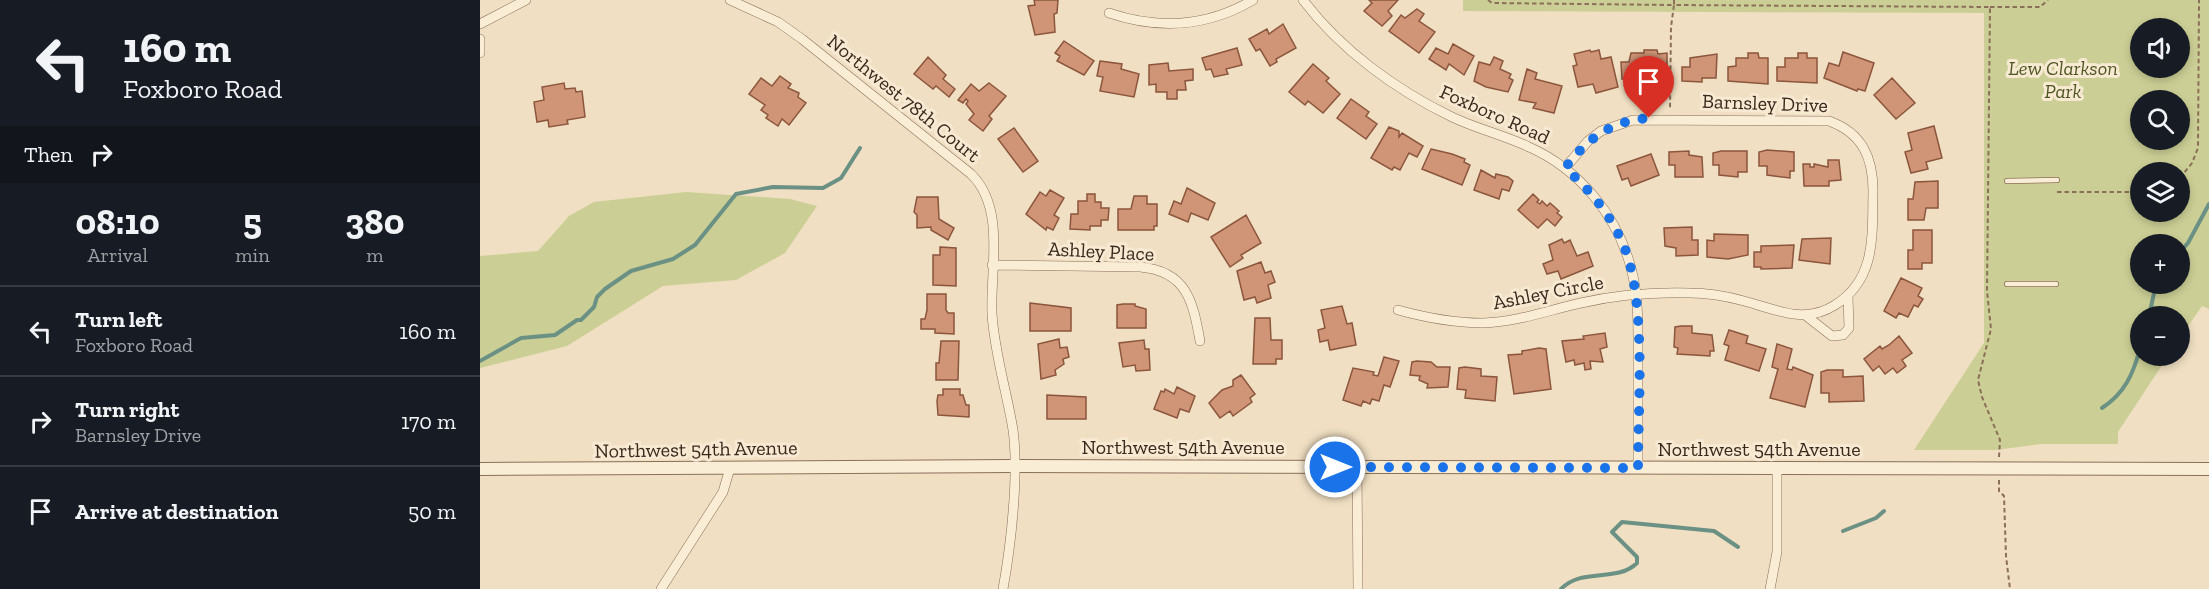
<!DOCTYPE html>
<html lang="en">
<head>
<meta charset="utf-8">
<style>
	:root { --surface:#171b24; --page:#20242c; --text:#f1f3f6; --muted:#9ea1a6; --line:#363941 }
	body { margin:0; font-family:"Zilla Slab",serif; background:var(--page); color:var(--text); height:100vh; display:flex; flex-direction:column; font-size:22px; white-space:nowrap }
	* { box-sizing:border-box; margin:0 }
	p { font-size:20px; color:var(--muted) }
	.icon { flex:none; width:33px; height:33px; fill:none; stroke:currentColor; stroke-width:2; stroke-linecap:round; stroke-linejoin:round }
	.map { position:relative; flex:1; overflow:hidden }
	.sheet { display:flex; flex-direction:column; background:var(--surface); width:480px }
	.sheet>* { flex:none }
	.guide { background:#171b24; color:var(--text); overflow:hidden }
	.controls { position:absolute; left:1650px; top:18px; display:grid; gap:12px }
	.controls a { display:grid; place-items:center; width:60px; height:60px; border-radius:50%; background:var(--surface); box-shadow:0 3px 9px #0003; font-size:30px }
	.pin { position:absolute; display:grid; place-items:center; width:51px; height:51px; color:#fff; margin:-62px -26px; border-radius:50% 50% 50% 0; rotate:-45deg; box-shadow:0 0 6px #0007 }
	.pin .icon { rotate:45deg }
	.me { position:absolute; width:66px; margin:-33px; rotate:90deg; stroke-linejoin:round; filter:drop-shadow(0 0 4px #0008) }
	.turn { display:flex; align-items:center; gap:21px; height:126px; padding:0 24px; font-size:27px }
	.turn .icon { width:78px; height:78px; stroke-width:2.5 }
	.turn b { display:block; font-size:42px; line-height:51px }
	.then { display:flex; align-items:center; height:57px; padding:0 24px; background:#0003; gap:12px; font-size:22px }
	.eta { display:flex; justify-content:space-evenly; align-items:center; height:102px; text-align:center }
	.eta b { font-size:36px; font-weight:700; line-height:42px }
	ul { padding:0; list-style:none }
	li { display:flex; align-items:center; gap:18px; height:90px; padding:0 24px; border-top:2px solid var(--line) }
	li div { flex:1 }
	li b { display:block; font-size:22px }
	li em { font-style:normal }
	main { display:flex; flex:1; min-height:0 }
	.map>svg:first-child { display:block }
	.green { fill:#cccf95; fill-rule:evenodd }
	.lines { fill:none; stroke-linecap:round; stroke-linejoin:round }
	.stream { stroke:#6b9185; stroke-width:4 }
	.building { fill:#d09576; stroke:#8b563d; stroke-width:1.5 }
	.service-casing { stroke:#8b6f58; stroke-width:6 }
	.minor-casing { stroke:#8b6f58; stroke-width:10 }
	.tertiary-casing { stroke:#8b6f58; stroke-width:14 }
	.path { stroke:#8b6f58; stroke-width:2; stroke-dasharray:4.5 3; stroke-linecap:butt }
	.service { stroke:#faedd6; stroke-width:4.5 }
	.minor { stroke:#faedd6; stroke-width:9 }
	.tertiary { stroke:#faedd6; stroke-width:12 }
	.route { stroke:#1a73e8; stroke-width:10; stroke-dasharray:0 18 }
	.labels { text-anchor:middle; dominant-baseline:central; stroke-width:6; stroke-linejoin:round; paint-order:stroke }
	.park-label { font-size:20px; font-style:italic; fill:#4e5723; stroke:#f7e9d2 }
	.street-label { font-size:20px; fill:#3a291d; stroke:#f7e9d2 }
</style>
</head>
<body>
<main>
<section class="sheet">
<div class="guide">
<div class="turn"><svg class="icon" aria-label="left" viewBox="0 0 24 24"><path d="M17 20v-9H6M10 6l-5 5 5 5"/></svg><div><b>160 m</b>Foxboro Road</div></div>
<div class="then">Then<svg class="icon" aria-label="right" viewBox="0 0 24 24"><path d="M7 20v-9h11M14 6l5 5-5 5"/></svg></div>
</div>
<div class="eta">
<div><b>08:10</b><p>Arrival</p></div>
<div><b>5</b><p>min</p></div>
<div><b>380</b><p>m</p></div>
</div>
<ul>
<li><svg class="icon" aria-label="left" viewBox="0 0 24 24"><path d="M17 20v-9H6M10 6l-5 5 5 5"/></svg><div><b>Turn left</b><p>Foxboro Road</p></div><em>160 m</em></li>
<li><svg class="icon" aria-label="right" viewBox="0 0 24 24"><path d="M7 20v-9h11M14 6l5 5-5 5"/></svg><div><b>Turn right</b><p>Barnsley Drive</p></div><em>170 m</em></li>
<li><svg class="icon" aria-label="arrive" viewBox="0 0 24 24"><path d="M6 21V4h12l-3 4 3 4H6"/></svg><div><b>Arrive at destination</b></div><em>50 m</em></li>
</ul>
</section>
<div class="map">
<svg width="1729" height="589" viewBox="0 0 1729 589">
	<rect width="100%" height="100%" fill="#f0dfc2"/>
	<path class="green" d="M983 0H1729V309L1722 306 1700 338V316H1660V356H1688L1638 432V444H1561L1515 450H1434L1504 343V13L983 11ZM1660 28H1700V68H1660ZM1660 100H1700V140H1660ZM1660 172H1700V212H1660ZM1660 244H1700V284H1660Z
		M206 192 310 199 337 206 305 253 256 280 183 286 87 346 0 368V256L58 251 89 216 114 202Z"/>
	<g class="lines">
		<path class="stream" d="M1700 252 1708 243 1729 204
			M1669 316 1676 284
			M0 361 41 338 75 335 97 320H101L114 307 117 297 125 289 151 271 193 259 215 245 256 194 293 187 343 188 361 178 380 148
			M1622 408C1645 393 1653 374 1660 349
			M1363 531 1396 518 1404 511
			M1081 589C1102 567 1137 583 1157 563V557L1132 532 1142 522 1234 531 1258 547"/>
	</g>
	<path class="building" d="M554 0H578L577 13 574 14 575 32 555 35 548 6 555 5Z
		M889 0H918L908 11 912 16 902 26 884 11 892 3Z
		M937 9 944 14 939 21 955 32 939 53 909 31 921 15 925 18Z
		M803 24 816 48 796 59 797 62 790 66 780 49 776 51 769 39 787 29 789 34Z
		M584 41 614 61 604 75 577 61 580 56 575 53Z
		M973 44 994 56 984 75 969 64 966 70 949 59 956 48 968 54Z
		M757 48 762 65 746 69 748 74 734 77 731 69 726 70 722 58Z
		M1110 50 1111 52 1119 50 1121 59 1131 57 1138 87 1116 93 1113 84 1098 87 1093 66 1097 65 1094 54Z
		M1164 50H1177L1178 54 1187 53V76L1165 78V80L1142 79 1141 62H1149L1151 53H1164Z
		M1363 52 1394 63 1385 91 1378 89 1377 91 1344 78 1349 63 1359 66Z
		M1268 53H1278L1279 58H1288V84L1248 81V67L1256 66V58H1268Z
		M1318 53H1327V58H1337V83L1297 81V67H1305V58H1318Z
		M1237 54 1236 78H1222V82L1202 81V67H1210V58Z
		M448 57 466 75 463 79 475 89 469 97 456 86 453 89 434 74Z
		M1014 57 1023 61 1020 69 1031 74 1029 78 1033 80 1028 92 1006 87 994 81 999 62 1010 65Z
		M620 61 642 64 641 69 659 74 654 97 620 91 623 77 617 76Z
		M688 63 689 71 713 69V80L705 81 706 90H697V99H687V92H676V84L669 85V65Z
		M833 64 849 78 846 81 860 94 843 113 828 101 825 105 809 92Z
		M1047 69 1057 73 1055 79 1082 86 1074 113 1053 108 1056 103 1039 100Z
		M300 76 311 84 308 88 319 93 318 97 326 103 309 125 302 119 298 126 286 118 288 115 281 110 285 105 269 94 281 78 292 86Z
		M1412 78 1435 103 1416 119 1394 95Z
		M84 83 85 89 95 88 96 92 102 91 105 117 87 120 88 124 69 127 68 120 57 122 54 102 64 100 62 87Z
		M509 83 526 96 509 116 512 119 503 131 489 120 494 114 486 104 488 101 486 99 483 103 478 100 491 84 499 91Z
		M871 99 889 112 886 116 897 124 886 139 857 118Z
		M1454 126 1462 158 1446 162 1448 169 1431 173 1425 152 1432 150 1428 133Z
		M909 127 919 131V137L922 133 943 146 937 157 929 153 920 170 914 167 912 170 891 158Z
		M534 128 558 161 543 172 518 139Z
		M951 149 972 154 985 159 984 162 990 165 982 185 942 169Z
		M1287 150 1314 152V171H1310V178L1287 175V166H1279V152Z
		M1209 151V155L1222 157 1223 177H1195V165H1189V152Z
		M1241 151H1267V172H1258V177L1239 175V165H1233V153Z
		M1171 154 1179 175 1151 186 1148 178 1142 180 1137 166Z
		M1348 160H1359L1361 180 1349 181V186H1324L1323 164H1330V167H1334V164L1348 167Z
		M1001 170 1015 178 1016 174 1028 177 1033 181 1029 191 1022 189 1019 199 994 190Z
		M1458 181V208H1446L1444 220H1428V199H1433L1435 182Z
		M707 188 735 203 728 220 711 213 708 222 689 214 694 201 701 204Z
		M570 190 584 198 574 215 579 218 573 230 567 227 566 230 546 214 560 192 566 196Z
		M607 194H615V202H621V208H629L628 220H621V226H610V230L590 229 591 214H598V201H607Z
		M1053 194 1059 200 1057 202 1060 204 1062 201 1067 206 1070 203 1079 211 1077 213 1082 217 1075 226 1067 219 1058 228 1038 210Z
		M654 196H667V204H677V226H674V230H638V209H651Z
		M437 197H458L459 219 474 228 468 240 451 230V227L437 228V215L434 212Z
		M766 215 781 243 761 255 763 258 750 267 731 237Z
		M1212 227V240H1218V255L1196 256V248L1185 246 1184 228Z
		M1433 230H1452V263H1442V269H1428V250H1433Z
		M1234 234 1268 235V255L1248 259 1227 257V240L1234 241Z
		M1351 238 1350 264 1319 260 1322 239Z
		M1082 239 1084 243 1090 240 1097 256 1108 252 1113 266 1081 279 1078 271 1067 274 1063 264 1073 260 1069 245Z
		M1314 245 1312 268 1281 269V267H1274V252H1281V246Z
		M460 247 476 248V286L453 285V255H460Z
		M781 262 785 273 791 271 795 282 788 285 791 298 777 303 775 297 764 300 757 271Z
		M1421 278 1442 288 1438 296 1443 299 1438 307 1434 305 1428 317 1419 313 1416 318 1404 311Z
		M447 294H466V310L468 313H474V334L455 333V329H441V319H445L447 310Z
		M550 303 591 308V331H550Z
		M643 304H655V306L666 309V328H637V305Z
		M862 306 867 324 872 323 876 345 850 350 848 340 840 342 838 330 845 328 841 310Z
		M775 318H790L791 340H802V359H796V364H773Z
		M1201 326H1212V333L1232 335 1234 351H1230V356L1197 354 1198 348 1194 347 1195 327Z
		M1249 330 1268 336 1266 343 1286 349 1279 371 1245 360 1249 346 1244 344Z
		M1125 333 1127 347 1120 349 1123 362 1110 361 1111 369 1105 370 1104 363 1095 365 1094 360 1086 362 1082 341 1104 339 1103 336Z
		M1419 336 1432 353 1422 360 1426 366 1417 373 1413 368 1405 374 1399 366 1393 371 1384 359 1400 346 1402 349 1409 345Z
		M579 339 580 348 587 347 589 357 583 359 584 364 575 370 576 375 561 379 558 344Z
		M664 340 665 349H669L670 370 656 371 655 365 643 367 639 343Z
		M461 341H479L478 380H456V363H459Z
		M1297 344 1312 349 1307 369 1312 370 1313 367 1333 375 1325 407 1290 398 1298 369 1292 367Z
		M1059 348 1066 349 1071 389 1034 394 1028 355 1042 354V351Z
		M904 357 919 361 910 387 904 385 899 401 892 399 890 404 883 401 881 406 863 400 873 368 894 372 893 375 898 376Z
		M937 361 951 362 957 367H970L968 387 947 388 948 384 939 380 940 376 930 375 932 362Z
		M985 367 1001 369V376L1017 377 1015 401 985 398 986 390 977 389 979 368Z
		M1347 370H1363V377L1383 376 1384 401 1349 402V393H1341V372Z
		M761 375 775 394 770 398 772 402 753 416 750 411 740 418 729 403 742 390 753 386V380Z
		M697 387 715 396 709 412 700 409 697 418 674 409 681 391 684 392 685 389 694 394Z
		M463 389H480V395H483L486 405H489V417L458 415 457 401 458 395H463Z
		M567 395 606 397V419H567Z"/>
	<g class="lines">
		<g class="service-casing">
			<path id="service" d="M1527 181 1577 180
				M1527 284H1576"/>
		</g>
		<g class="minor-casing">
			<path id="minor" d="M250 0 298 22 322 39 491 174C526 208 510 269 512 313 514 352 527 392 533 430 539 474 531 545 523 589
				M823 0C861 50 916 90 972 117 997 129 1024 135 1049 147 1099 169 1137 215 1151 268 1159 297 1158 329 1158 359 1158 395 1158 432 1158 468
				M629 13C679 30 727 27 773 0
				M0 24 46 0
				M0 39V53
				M512 265 660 267C707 271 713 302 720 341
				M918 310C947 318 973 323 1003 323 1037 322 1069 310 1101 303 1136 295 1174 292 1210 293 1228 293 1246 296 1264 301 1295 309 1324 325 1355 305 1397 279 1392 234 1393 191 1393 157 1382 133 1349 121L1153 120 1121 131 1108 141 1085 168
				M1325 315 1352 336 1363 335 1369 328 1368 296
				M877 467 878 589
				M181 589 243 492 250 468
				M1290 589 1297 552V469"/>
		</g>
		<g class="tertiary-casing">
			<path id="tertiary" d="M0 469 533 466 1729 469"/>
		</g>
		<path class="path" d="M1008 0 1012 3 1194 5 1191 27 1190 110
			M1194 0V5L1510 7 1507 291 1511 329 1498 380 1502 397 1520 440 1519 457
			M1510 7H1560L1568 0
			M1700 178 1712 163 1718 148 1719 0
			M1577 192H1660
			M1519 480V491L1524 496 1526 556 1530 589"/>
		<use href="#service" class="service"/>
		<use href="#minor" class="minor"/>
		<use href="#tertiary" class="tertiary"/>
	</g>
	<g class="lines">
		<path class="route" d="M855 467 1158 468C1158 406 1167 299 1143 244 1130 214 1110 190 1085 168 1108 138 1131 121 1169 118"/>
	</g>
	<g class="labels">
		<g class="park-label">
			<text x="1583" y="68">Lew Clarkson<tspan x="1583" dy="23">Park</tspan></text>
		</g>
		<g class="street-label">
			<text transform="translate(424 98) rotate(39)">Northwest 78th Court</text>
			<text transform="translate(1285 103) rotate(2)">Barnsley Drive</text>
			<text transform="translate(1015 114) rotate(24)">Foxboro Road</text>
			<text transform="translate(621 251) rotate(3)">Ashley Place</text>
			<text transform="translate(1068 292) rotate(-11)">Ashley Circle</text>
			<text x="703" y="447">Northwest 54th Avenue</text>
			<text transform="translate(216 449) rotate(-1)">Northwest 54th Avenue</text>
			<text x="1279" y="449">Northwest 54th Avenue</text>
		</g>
	</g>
</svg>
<div class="controls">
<a><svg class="icon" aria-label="sound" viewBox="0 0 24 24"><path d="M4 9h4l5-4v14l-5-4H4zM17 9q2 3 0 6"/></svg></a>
<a><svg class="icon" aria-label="search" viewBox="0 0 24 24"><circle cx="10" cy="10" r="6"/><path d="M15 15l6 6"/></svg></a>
<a><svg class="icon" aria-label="layers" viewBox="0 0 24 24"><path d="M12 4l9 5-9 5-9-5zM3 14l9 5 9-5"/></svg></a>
<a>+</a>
<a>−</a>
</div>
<div class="pin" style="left:1169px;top:118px;background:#d93025"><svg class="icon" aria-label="arrive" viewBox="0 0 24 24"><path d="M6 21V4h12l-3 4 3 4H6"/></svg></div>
<svg class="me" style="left:855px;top:467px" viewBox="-20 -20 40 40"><circle r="17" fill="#1a73e8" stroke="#fff" stroke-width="3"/><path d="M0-11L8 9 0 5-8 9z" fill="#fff"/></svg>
</div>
</main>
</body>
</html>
